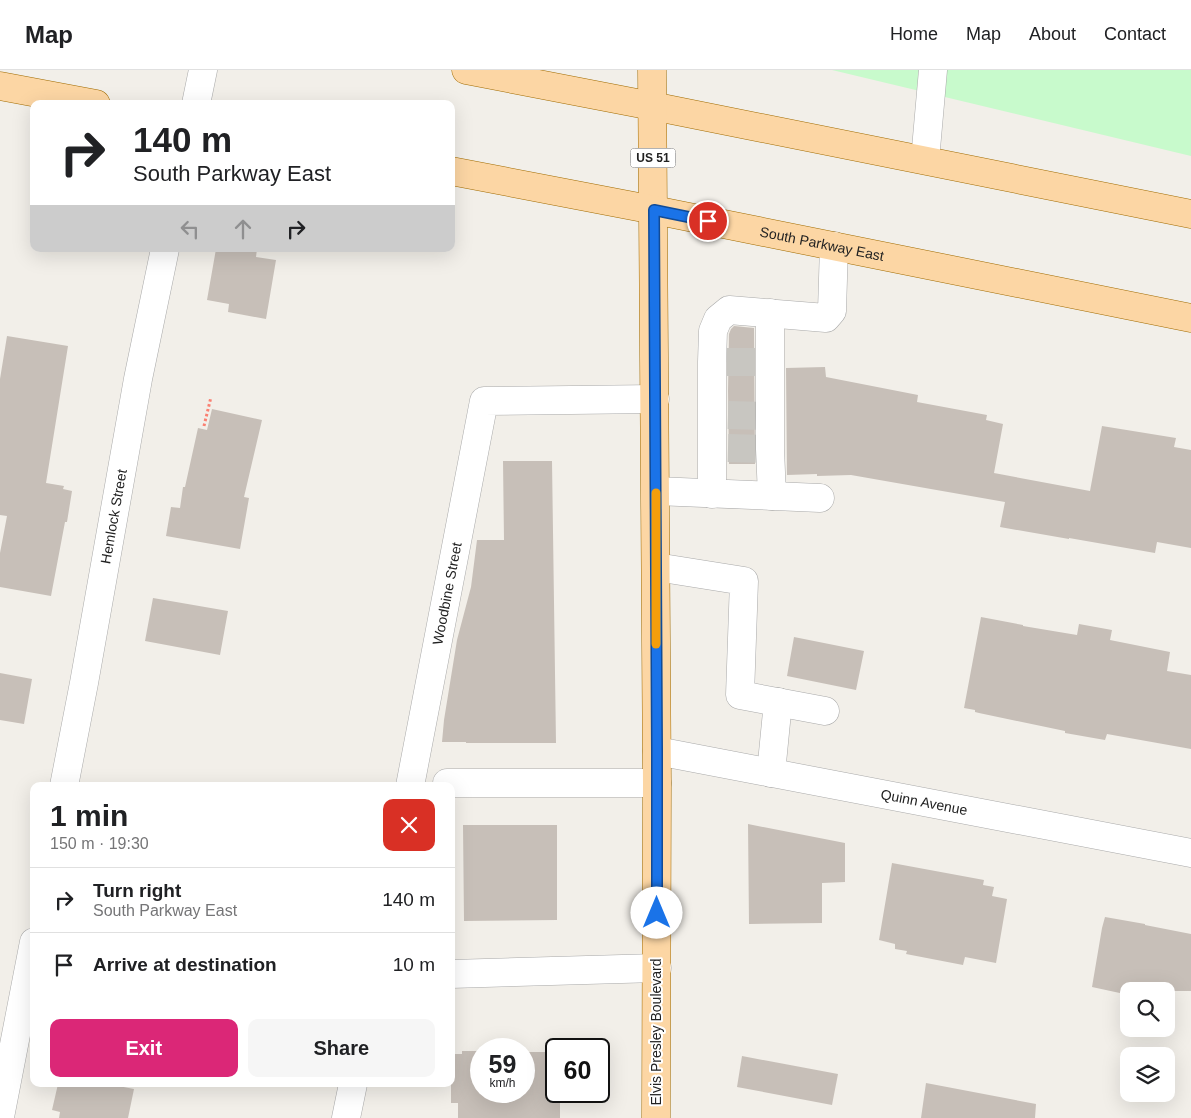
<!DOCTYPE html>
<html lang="en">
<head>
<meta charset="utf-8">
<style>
	:root { --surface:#fff; --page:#f6f6f6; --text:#202124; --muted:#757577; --line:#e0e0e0; --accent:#db2777 }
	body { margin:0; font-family:Arial,sans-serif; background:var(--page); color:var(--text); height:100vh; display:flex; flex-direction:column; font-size:19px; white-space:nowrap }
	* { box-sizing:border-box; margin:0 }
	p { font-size:16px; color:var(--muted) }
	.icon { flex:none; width:28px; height:28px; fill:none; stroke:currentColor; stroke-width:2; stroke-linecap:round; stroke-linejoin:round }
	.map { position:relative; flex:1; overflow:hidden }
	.details { position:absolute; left:30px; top:712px; width:425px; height:305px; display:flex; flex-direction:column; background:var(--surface); border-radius:10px; box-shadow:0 5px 20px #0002 }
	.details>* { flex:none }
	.guide { position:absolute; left:30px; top:30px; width:425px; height:152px; border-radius:10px; box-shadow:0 5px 20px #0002; background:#fff; color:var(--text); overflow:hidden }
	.fabs { position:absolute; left:1120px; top:912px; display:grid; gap:10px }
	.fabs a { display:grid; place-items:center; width:55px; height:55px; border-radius:10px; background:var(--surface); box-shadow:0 5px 20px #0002; font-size:25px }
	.speed { position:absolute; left:470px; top:968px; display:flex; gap:10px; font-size:25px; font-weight:700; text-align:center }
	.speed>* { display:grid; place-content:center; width:65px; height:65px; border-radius:50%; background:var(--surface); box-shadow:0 5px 20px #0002; line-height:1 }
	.speed small { font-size:12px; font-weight:400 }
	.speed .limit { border:2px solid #111; border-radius:8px; background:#fff; color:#111 }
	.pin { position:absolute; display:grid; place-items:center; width:42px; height:42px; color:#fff; margin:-21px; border:2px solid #fff; border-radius:50%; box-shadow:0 1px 5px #0007 }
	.me { position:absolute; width:55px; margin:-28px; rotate:0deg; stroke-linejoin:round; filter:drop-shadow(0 0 4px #0008) }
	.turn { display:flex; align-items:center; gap:18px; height:105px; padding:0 20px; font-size:22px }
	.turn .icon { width:65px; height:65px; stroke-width:2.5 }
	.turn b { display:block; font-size:35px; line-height:42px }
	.lanes { display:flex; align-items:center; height:48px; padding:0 20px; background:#0003; justify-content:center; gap:25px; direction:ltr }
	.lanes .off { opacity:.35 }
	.round { display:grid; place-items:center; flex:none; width:52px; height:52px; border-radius:10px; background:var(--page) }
	.overview { display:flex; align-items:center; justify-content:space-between; height:85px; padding:0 20px }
	h1 { font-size:30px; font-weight:800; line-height:38px }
	.primary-button { display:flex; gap:10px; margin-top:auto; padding:10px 20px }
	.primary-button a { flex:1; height:58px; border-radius:10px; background:var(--accent); color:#fff; font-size:20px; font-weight:800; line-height:58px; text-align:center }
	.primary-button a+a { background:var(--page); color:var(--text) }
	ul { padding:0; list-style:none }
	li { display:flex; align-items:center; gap:15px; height:65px; padding:0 20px; border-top:1px solid var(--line) }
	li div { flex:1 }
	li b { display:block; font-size:19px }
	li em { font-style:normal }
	header { display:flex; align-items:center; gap:30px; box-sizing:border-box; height:70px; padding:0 25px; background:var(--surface); border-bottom:1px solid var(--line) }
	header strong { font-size:24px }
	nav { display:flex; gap:28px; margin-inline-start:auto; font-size:18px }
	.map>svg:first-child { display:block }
	.park { fill:#c8facc }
	.building { fill:#c7bfb8 }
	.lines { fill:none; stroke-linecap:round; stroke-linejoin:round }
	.minor-tunnel { stroke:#c8c6c1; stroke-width:28; stroke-dasharray:28 14; stroke-linecap:butt }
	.minor-casing { stroke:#a9a9a9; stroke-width:29 }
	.major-casing { stroke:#a06b00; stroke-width:29 }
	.path { stroke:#fa8072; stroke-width:3; stroke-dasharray:2.5 2.5; stroke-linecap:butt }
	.minor { stroke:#fff; stroke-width:28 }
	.major { stroke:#fcd6a4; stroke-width:28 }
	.route-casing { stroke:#114b97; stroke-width:12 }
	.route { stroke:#1a73e8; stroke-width:9 }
	.slow { stroke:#f59e0b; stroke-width:9 }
	.labels { text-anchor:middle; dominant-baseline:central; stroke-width:4; stroke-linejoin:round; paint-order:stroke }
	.shield { fill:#fff; stroke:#646464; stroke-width:1 }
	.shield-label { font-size:12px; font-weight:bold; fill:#222 }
	.street-label { font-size:14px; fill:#222; stroke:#fff }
</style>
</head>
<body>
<header>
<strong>Map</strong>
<nav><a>Home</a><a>Map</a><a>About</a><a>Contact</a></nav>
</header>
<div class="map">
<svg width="1191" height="1048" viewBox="0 0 1191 1048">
	<rect width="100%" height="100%" fill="#f2efe9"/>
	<path class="park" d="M832 0H1191V86Z"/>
	<path class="building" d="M216 179H257L256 187 276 190 266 249 228 242 229 234 207 230Z
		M734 256 754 258 755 394H729L728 321 729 264 731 259Z
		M7 266 68 276 46 413 64 416 63 419 72 421 67 452H65L51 526 0 517V483L7 446 0 445V309Z
		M825 297 826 307 918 325 917 332 987 345 986 350 1003 354 994 403 1090 421 1102 356 1176 368 1174 377 1191 380V478L1157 472 1155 483 1069 468V469L1000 457 1005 432 851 405 817 406V404L787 405 786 298Z
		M212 339 262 350 244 427 249 428 240 479 166 466 171 437 180 438 183 417H185L198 358 207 360Z
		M503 391H552L556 673H466V672H442L444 650 457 570 471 517 477 470H504Z
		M153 528 228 541 220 585 145 571Z
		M981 547 1023 555V556L1077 565 1079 554 1112 560 1110 570 1170 582 1167 601 1191 605V679L1107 664 1105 670 1065 663V661L979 643 975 642V640L964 638Z
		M794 567 864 581 856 620 787 606Z
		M0 603 32 609 24 654 0 650Z
		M748 754 845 773V812L822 813V853L749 854Z
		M463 755H557V850L464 851Z
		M892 793 984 810 983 815 994 817 992 826 1007 829 996 893 965 887 963 895 906 884 907 881 895 879V874L879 870Z
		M1105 847 1145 854V855L1191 864V921H1129V925L1092 917 1102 858Z
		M462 981H481V1021H524V982H556V1021H560V1048H458V1033H451V984H462Z
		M742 986 838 1004 832 1035 737 1017Z
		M926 1013 1036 1034 1035 1048H921Z
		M58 1014H108L134 1019 128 1048H59L60 1042 52 1040Z"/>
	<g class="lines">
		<path class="minor-tunnel" d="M727 292H765
			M728 345 766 346
			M728 378 767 379"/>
		<g class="minor-casing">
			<g id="minor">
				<path d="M196 34 203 0"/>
				<path d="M925 90 933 0"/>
				<path d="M770 243V379L772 426"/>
				<path d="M656 421 820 428"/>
				<path d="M712 424V292L713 261 718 249 729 240 826 248 832 241 834 176"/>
				<path d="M656 497 744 511 740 625 825 641"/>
				<path id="s1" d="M657 681 1191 783"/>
				<path d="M771 703 778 632"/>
				<path d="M447 713H657"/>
				<path id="s2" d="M64 716 84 613 138 309 165 179"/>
				<path id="s3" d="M410 716 484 331 655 329"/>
				<path d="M451 904 657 898"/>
				<path d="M0 1047 34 872"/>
				<path d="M346 1048 353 1014"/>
			</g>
		</g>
		<g class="major-casing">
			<g id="major">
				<path d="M466 0 652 36 1191 144"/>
				<path d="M652 0 657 713 656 1048"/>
				<path d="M0 16 96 34"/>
				<path id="s4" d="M451 101 654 140 1191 248"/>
			</g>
		</g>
		<path class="path" d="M204 356 211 327"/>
		<use href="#minor" class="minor"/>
		<use href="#major" class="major"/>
	</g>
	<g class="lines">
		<g class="route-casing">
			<path id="route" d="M657 843V681L654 140 708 151"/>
		</g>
		<use href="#route" class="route"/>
		<path class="slow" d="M656 423V574"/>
	</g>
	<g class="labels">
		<rect class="shield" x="630.5" y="78.5" width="45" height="19" rx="4"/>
		<g class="shield-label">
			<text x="653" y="88">US 51</text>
		</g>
		<g class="street-label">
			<text stroke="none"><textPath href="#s4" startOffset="378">South Parkway East</textPath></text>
			<text stroke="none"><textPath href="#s2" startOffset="274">Hemlock Street</textPath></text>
			<text stroke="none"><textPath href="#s3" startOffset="196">Woodbine Street</textPath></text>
			<text stroke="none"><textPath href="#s1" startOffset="272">Quinn Avenue</textPath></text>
			<text transform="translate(656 962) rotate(-90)">Elvis Presley Boulevard</text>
		</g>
	</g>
</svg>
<div class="fabs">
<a><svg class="icon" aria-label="search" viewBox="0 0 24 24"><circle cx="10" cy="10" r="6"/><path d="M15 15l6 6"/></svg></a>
<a><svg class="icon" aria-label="layers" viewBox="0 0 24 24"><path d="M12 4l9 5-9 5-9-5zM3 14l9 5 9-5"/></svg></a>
</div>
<div class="speed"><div>59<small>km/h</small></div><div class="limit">60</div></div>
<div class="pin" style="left:708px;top:151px;background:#d93025"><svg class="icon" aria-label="arrive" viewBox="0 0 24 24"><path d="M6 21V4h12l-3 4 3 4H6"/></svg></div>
<svg class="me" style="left:657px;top:843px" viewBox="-20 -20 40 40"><circle r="19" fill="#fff"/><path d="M0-13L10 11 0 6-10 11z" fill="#1a73e8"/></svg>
<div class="guide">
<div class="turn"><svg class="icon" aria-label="right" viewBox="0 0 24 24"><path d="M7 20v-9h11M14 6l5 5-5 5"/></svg><div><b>140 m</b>South Parkway East</div></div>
<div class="lanes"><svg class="icon off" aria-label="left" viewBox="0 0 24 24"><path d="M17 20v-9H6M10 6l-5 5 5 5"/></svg><svg class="icon off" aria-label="ahead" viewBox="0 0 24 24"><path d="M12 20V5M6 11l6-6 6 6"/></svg><svg class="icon" aria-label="right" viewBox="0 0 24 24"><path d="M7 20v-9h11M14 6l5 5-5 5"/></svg></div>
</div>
<section class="details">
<div class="overview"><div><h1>1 min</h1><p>150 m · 19:30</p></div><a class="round" style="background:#d93025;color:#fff"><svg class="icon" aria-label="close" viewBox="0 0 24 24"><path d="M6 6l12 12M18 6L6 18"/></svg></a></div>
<ul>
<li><svg class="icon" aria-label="right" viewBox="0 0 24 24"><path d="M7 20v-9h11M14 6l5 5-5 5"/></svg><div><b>Turn right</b><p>South Parkway East</p></div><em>140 m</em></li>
<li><svg class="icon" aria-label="arrive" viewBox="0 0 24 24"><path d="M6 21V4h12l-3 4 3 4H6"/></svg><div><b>Arrive at destination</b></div><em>10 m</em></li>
</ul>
<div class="primary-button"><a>Exit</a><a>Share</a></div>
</section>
</div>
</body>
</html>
